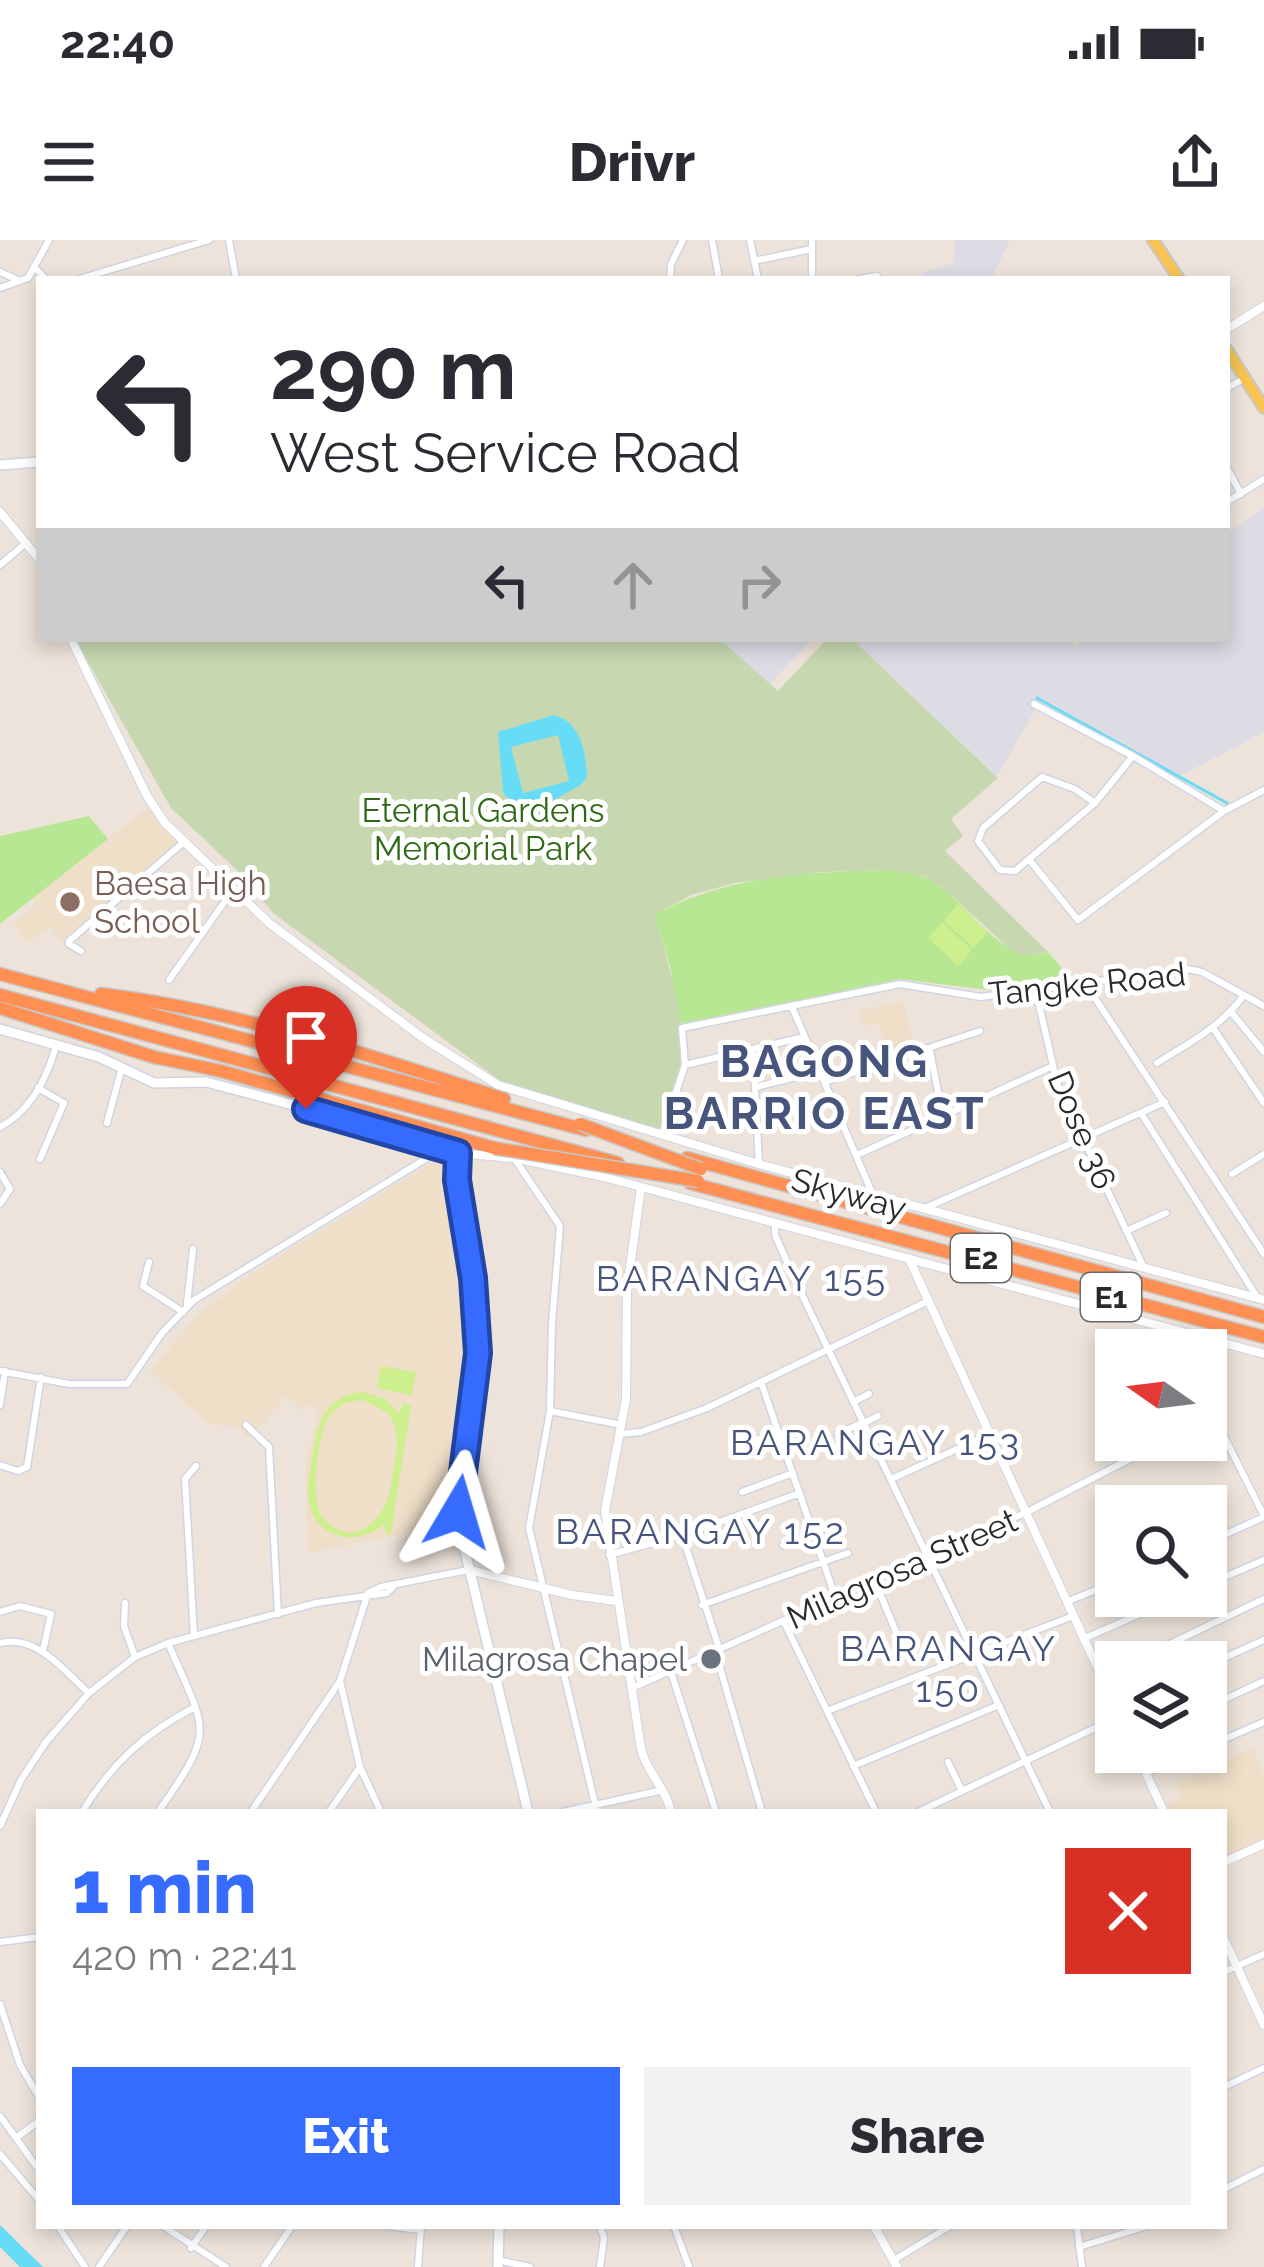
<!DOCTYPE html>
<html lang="en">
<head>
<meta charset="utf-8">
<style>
	:root { --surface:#fff; --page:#f2f2f3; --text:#2b2b33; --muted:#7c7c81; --accent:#356bff }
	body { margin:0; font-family:Raleway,sans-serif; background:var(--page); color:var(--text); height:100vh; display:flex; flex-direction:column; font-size:45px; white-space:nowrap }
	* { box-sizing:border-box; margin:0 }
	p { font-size:39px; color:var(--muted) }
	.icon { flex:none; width:66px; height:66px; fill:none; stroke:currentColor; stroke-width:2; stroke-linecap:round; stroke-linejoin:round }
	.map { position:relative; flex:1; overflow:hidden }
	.side { position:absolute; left:36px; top:1569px; width:1191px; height:420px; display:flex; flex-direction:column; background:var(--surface); border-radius:0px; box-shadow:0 6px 18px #0003 }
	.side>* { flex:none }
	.top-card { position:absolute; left:36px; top:36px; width:1194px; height:366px; border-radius:0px; box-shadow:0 6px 18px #0003; background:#fff; color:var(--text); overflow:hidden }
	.needle { width:78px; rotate:284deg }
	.buttons { position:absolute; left:1095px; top:1089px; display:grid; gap:24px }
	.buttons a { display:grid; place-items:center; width:132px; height:132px; border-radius:0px; background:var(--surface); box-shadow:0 6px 18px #0003; font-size:60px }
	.pin { position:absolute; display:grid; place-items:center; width:102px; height:102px; color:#fff; margin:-123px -51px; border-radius:50% 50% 50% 0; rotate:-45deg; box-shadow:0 0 12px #0007 }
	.pin .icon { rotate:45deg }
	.me { position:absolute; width:132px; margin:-66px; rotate:7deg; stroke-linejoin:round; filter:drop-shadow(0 0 9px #0008) }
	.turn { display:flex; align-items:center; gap:42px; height:252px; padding:0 36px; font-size:54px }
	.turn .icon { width:156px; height:156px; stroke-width:2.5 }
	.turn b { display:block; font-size:84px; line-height:102px }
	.lanes { display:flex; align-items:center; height:114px; padding:0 36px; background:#0003; justify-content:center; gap:60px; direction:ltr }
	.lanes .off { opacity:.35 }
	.round { display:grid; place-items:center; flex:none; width:126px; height:126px; border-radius:0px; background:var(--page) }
	.summary { display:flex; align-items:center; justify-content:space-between; height:204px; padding:0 36px }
	h1 { font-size:72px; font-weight:800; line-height:90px; color:var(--accent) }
	.cta { display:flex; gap:24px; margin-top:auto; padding:24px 36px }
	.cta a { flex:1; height:138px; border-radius:0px; background:var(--accent); color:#fff; font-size:48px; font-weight:800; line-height:138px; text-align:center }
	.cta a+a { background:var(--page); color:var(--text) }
	.status { display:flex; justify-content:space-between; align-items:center; height:84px; padding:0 60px; background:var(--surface); direction:ltr }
	.status svg { height:33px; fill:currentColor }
	header { display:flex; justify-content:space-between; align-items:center; height:156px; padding:0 36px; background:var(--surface); font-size:54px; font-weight:800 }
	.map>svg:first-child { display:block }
	.industrial { fill:#dddbe4 }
	.education { fill:#efdfc8 }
	.green { fill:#b7e793 }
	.cemetery { fill:#c7d8b0 }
	.pitch { fill:#ceef8e; fill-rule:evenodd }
	.water { fill:#66dcf6; fill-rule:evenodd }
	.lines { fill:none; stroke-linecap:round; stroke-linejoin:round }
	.stream { stroke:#66dcf6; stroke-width:3 }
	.minor-casing { stroke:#cfd5e3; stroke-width:9 }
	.tertiary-casing { stroke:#cfd5e3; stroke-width:10 }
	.secondary-casing { stroke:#cfd5e3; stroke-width:12 }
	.primary-casing { stroke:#c7c7c7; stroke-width:14 }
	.motorway-casing { stroke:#c7c7c7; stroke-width:15 }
	.minor { stroke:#fff; stroke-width:6 }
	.tertiary { stroke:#fff; stroke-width:8 }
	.secondary { stroke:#fff; stroke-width:9 }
	.primary { stroke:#f9c453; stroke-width:10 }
	.motorway { stroke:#ff8f53; stroke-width:12 }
	.motorway-bridge-casing { stroke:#c7c7c7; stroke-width:15; stroke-linecap:butt }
	.motorway-bridge { stroke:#ff8f53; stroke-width:12 }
	.route-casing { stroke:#2246a6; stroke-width:30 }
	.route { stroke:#356bff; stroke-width:21 }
	.education-dot { fill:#8d6e63; stroke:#fff; stroke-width:4.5 }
	.worship-dot { fill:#6b7280; stroke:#fff; stroke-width:4.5 }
	.labels { text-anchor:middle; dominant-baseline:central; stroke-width:10; stroke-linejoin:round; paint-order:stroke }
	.shield { fill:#fff; stroke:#696969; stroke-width:3 }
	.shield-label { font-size:30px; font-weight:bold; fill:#292929 }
	.park-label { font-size:33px; fill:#2e6a15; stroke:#fff }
	.education-label { font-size:33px; fill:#785e54; stroke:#fff; text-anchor:start }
	.street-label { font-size:33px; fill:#292929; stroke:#fff }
	.worship-label { font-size:33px; fill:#5b616d; stroke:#fff; text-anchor:end }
	.neighbourhood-label { font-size:36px; letter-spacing:3px; fill:#47557d; stroke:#fff }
	.district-label { font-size:45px; font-weight:bold; letter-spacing:3px; fill:#47557d; stroke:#fff }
</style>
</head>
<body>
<div class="status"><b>22:40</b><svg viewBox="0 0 49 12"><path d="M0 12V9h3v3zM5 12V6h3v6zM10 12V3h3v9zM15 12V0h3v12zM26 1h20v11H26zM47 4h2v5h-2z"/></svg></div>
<header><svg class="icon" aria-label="menu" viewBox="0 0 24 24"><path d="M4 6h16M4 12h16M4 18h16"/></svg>Drivr<svg class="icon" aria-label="share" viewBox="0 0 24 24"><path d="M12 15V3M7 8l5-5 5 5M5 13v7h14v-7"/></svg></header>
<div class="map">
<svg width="1264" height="2027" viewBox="0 0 1264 2027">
	<rect width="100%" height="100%" fill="#ede3da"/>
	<path class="industrial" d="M955 0H1010L991 39H922L921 33 954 23Z
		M1264 267V492L1180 536 1042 458 997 536 852 399H1067L1077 407 1085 399H1227V294Z
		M720 399H812L770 444Z"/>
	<path class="education" d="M149 567 181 602 64 704 50 687 27 703 13 683 36 665 32 659Z
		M903 761 915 811 889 819 879 783 864 786 860 771Z
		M436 920 443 922 448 931 463 1017 469 1103 468 1146 454 1211 449 1284 308 1313 305 1229 319 1171 310 1164 304 1171 286 1156 250 1198 234 1186 208 1184 150 1130 198 1075 243 1039Z
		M1251 1508 1264 1536V1598L1224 1617V1572H1171L1168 1564 1182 1558 1176 1543Z"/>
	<path class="green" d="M89 576 108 599 0 684V596Z
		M891 630C908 632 923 634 937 644 970 666 1004 728 1048 712L1071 739 998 751 899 739 678 787 671 730 654 675C728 635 808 632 891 630Z"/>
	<path class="cemetery" d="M75 399H720L778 451 827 399H852L998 538 951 579 963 596 945 611 1048 712 1028 716 1013 712 942 647 924 636 891 630 822 632 735 643 691 655 654 675C666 715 685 775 682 816 680 841 668 866 660 890L502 842 273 673 241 634 171 568Z"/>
	<path class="pitch" d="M958 664 988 692 974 708 944 681Z
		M942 682 972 710 958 726 928 698Z
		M381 1126 416 1132 412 1155 377 1148Z
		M364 1152 385 1159 399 1174 403 1164 411 1165 391 1294 385 1293V1284C360 1305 319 1302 310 1266 305 1250 310 1234 312 1219 317 1185 323 1155 364 1152ZM363 1160 388 1173C403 1195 395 1220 391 1245 386 1283 348 1313 321 1274 310 1257 318 1191 330 1175 339 1164 350 1161 363 1160Z"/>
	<path class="water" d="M554 475C581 482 586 512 587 537L582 544 535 571 506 557 503 551 498 492ZM558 495 569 541 523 553 511 507Z
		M0 1985 43 2027H20L0 2007Z"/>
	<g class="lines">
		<path class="stream" d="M1037 458 1227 563"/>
		<g class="minor-casing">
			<path id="minor" d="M229 0 236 39
				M712 0 719 39
				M750 0 758 39
				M812 0V39
				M754 21 812 9
				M35 28 46 39
				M0 32 20 41
				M79 39 209 0
				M670 39 671 24 683 0
				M859 39 877 36
				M0 48 28 38 49 0
				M1227 148 1245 138
				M1227 228 1241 254
				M1227 262 1264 239
				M0 325 26 303
				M1034 464 1133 516 1224 571
				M1095 563 1075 549 1042 537 983 588 978 601 1000 630 1015 631 1095 563 1133 516
				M1031 622 1078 680 1224 571 1264 550
				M81 711 69 704V701L184 602
				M169 740 233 650
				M1085 743 1264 1014
				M1035 747 1057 843 1144 1028
				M792 767 873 955
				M1232 773 1264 812
				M1213 788 1264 863
				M753 809 759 924
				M930 811 939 857 948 876
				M1157 823C1189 803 1222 786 1244 755
				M685 825 804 797
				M825 842 980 791
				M756 847 820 831
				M38 848 64 863 40 919
				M1141 873 1257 1057
				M107 883 122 827
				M0 887C31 871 47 838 56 806
				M662 895 685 825 682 788 900 744 981 757 1188 729 1202 732 1264 766
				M857 915 1053 826
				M514 918 560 986 552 1083 550 1171 529 1288 597 1572
				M0 932 10 949 0 964
				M1232 934 1264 914
				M925 968 1165 862
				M775 985V995L795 1040 1050 1572
				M1126 991 1166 973
				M149 1022 143 1046 183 1072
				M187 1064 193 1009
				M1178 1091 1182 1110
				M0 1131 69 1144H127L162 1093 194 1060 442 909
				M761 1142 836 1359
				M1206 1160 1264 1276
				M853 1162 869 1154
				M0 1165 5 1131
				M550 1171 622 1185
				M864 1183 878 1176
				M246 1185 269 1207 278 1374
				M620 1194 641 1192 707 1168 926 1062
				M838 1194 862 1183
				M756 1200 779 1192
				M873 1202 891 1193
				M0 1225 18 1231 27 1227 41 1137
				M891 1239 988 1195
				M742 1252 793 1233
				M682 1295 720 1411
				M1206 1303 1264 1277
				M783 1305 836 1284
				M609 1315 692 1292 800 1253
				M875 1341 898 1397
				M1206 1345 1264 1320
				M368 1353 340 1441 360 1527 381 1572
				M368 1353 381 1347 468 1330
				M1066 1362 1116 1342
				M125 1363 124 1386 135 1417
				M702 1365 848 1313
				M0 1372 20 1366 51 1374 43 1411
				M784 1382 876 1572
				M194 1396 185 1239 196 1226
				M1083 1399 1181 1356
				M0 1403C38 1395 63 1430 89 1453
				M716 1414 762 1572
				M1132 1422 1264 1359
				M1206 1426 1264 1400
				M671 1432 716 1572
				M1101 1437 1116 1430
				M632 1448 1025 1273 1167 1200
				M1206 1468 1264 1441
				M827 1471 1073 1376
				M1206 1507 1264 1482
				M948 1522 962 1551
				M853 1526 999 1465
				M1146 1533 1195 1512
				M82 1572C112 1523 145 1493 195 1467
				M158 1572C217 1488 207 1494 168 1403
				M251 1572 340 1441
				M329 1572 360 1527
				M563 1572 663 1550
				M918 1572 1116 1478
				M0 1586 21 1540 46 1502 89 1453 135 1417 168 1403 316 1363 387 1353 393 1347
				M0 1702 39 1697
				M1224 1732 1264 1714
				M0 1764 20 1825 39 1857
				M1224 1847 1264 1828
				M0 1876 16 1898 39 1881
				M16 1898 36 1926
				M0 1914 39 1960
				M1224 1949 1264 1929
				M58 1986 85 2027
				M163 1986 226 2027
				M388 1986 420 1990
				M674 1986 689 2027
				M1077 1986 1082 2027
				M1079 2007 1147 1986
				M191 2008 206 1986
				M497 2020 530 2027
				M894 2020 950 1986
				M99 2027 127 1986
				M264 2027 292 1986
				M418 2027 421 1986
				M600 2027 604 1998 600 1986"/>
		</g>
		<g class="tertiary-casing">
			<path id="tertiary" d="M1227 89 1264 66
				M0 272 39 319
				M71 399 147 556 165 583 269 683 423 798 498 845 759 924 1264 1060
				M458 913 514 918 604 937 1264 1114
				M641 947 627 1050 626 1159 605 1271 641 1509C647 1533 666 1548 671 1572
				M911 1023 1116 1468
				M470 1330 572 1355 616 1361
				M1136 1512 1164 1572
				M1224 1622 1264 1604
				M1224 1699 1264 1785
				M874 1986 897 2027"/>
		</g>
		<g class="secondary-casing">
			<path id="secondary" d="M0 225 39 222
				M0 789 99 817 154 843 206 842 407 895 458 913 457 941 477 1082 476 1145 461 1235 459 1286 528 1572
				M498 2027 499 1986"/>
		</g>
		<g class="primary-casing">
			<path id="primary" d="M1153 0 1179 39
				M1227 110 1264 168"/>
		</g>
		<g class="motorway-casing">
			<path id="motorway" d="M0 734 586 890
				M101 754C240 771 372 816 504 859
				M0 755 618 923
				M0 768 157 818
				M154 817 221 831 494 908
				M687 918 1264 1077
				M690 943 1264 1097"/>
		</g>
		<use href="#minor" class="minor"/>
		<use href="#tertiary" class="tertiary"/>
		<use href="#secondary" class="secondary"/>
		<use href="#primary" class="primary"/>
		<use href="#motorway" class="motorway"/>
		<g class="motorway-bridge-casing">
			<path id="motorway-bridge" d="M580 884 701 929
				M494 908 698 941"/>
		</g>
		<use href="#motorway-bridge" class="motorway-bridge"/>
	</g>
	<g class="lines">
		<g class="route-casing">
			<path id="route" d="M306 869 458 913 457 940 473 1038 478 1113 458 1272"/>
		</g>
		<use href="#route" class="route"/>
	</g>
	<circle class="education-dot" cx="70" cy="662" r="12"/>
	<circle class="worship-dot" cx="711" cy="1419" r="12"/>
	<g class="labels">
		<g class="shield">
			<rect x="951" y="994" width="60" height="48" rx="9"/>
			<rect x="1081" y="1033" width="60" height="48" rx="9"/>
		</g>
		<g class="shield-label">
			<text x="981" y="1018">E2</text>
			<text x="1111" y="1057">E1</text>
		</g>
		<g class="park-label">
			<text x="483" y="570">Eternal Gardens<tspan x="483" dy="38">Memorial Park</tspan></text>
		</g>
		<g class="education-label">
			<text x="94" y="643">Baesa High<tspan x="94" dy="38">School</tspan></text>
		</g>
		<g class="street-label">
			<text transform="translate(1087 744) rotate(-6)">Tangke Road</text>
			<text transform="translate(1082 890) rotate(67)">Dose 36</text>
			<text transform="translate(849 954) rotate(15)">Skyway</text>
			<text transform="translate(902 1329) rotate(-24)">Milagrosa Street</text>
		</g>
		<g class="worship-label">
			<text x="687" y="1419">Milagrosa Chapel</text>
		</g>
		<g class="neighbourhood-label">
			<text x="742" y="1038">BARANGAY 155</text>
			<text x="876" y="1202">BARANGAY 153</text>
			<text x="701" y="1291">BARANGAY 152</text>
			<text x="949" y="1408">BARANGAY<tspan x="949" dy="41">150</tspan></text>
		</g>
		<g class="district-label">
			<text x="825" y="821">BAGONG<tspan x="825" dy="52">BARRIO EAST</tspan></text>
		</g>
	</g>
</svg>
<div class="buttons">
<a><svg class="needle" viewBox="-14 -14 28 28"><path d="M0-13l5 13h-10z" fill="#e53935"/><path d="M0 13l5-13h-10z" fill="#7c7c81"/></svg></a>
<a><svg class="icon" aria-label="search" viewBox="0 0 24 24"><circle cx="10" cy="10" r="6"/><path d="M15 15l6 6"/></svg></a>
<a><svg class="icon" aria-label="layers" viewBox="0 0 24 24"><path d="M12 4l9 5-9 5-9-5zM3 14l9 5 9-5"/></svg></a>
</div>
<div class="pin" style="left:306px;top:869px;background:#d93025"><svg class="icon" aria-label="arrive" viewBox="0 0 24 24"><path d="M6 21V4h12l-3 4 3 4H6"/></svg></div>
<svg class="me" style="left:458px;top:1272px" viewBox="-20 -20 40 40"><path d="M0-17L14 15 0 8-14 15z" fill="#356bff" stroke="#fff" stroke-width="4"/></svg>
<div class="top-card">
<div class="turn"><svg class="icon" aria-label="left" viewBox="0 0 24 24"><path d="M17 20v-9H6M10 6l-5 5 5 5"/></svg><div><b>290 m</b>West Service Road</div></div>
<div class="lanes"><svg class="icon" aria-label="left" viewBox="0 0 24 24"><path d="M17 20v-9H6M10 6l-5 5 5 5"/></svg><svg class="icon off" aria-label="ahead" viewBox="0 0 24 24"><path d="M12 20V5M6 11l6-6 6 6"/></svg><svg class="icon off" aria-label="right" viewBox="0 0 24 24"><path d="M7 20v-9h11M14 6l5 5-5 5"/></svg></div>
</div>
<section class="side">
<div class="summary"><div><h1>1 min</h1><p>420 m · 22:41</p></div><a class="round" style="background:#d93025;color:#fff"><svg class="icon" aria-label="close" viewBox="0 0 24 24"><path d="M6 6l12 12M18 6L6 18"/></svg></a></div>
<div class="cta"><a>Exit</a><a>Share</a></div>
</section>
</div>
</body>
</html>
